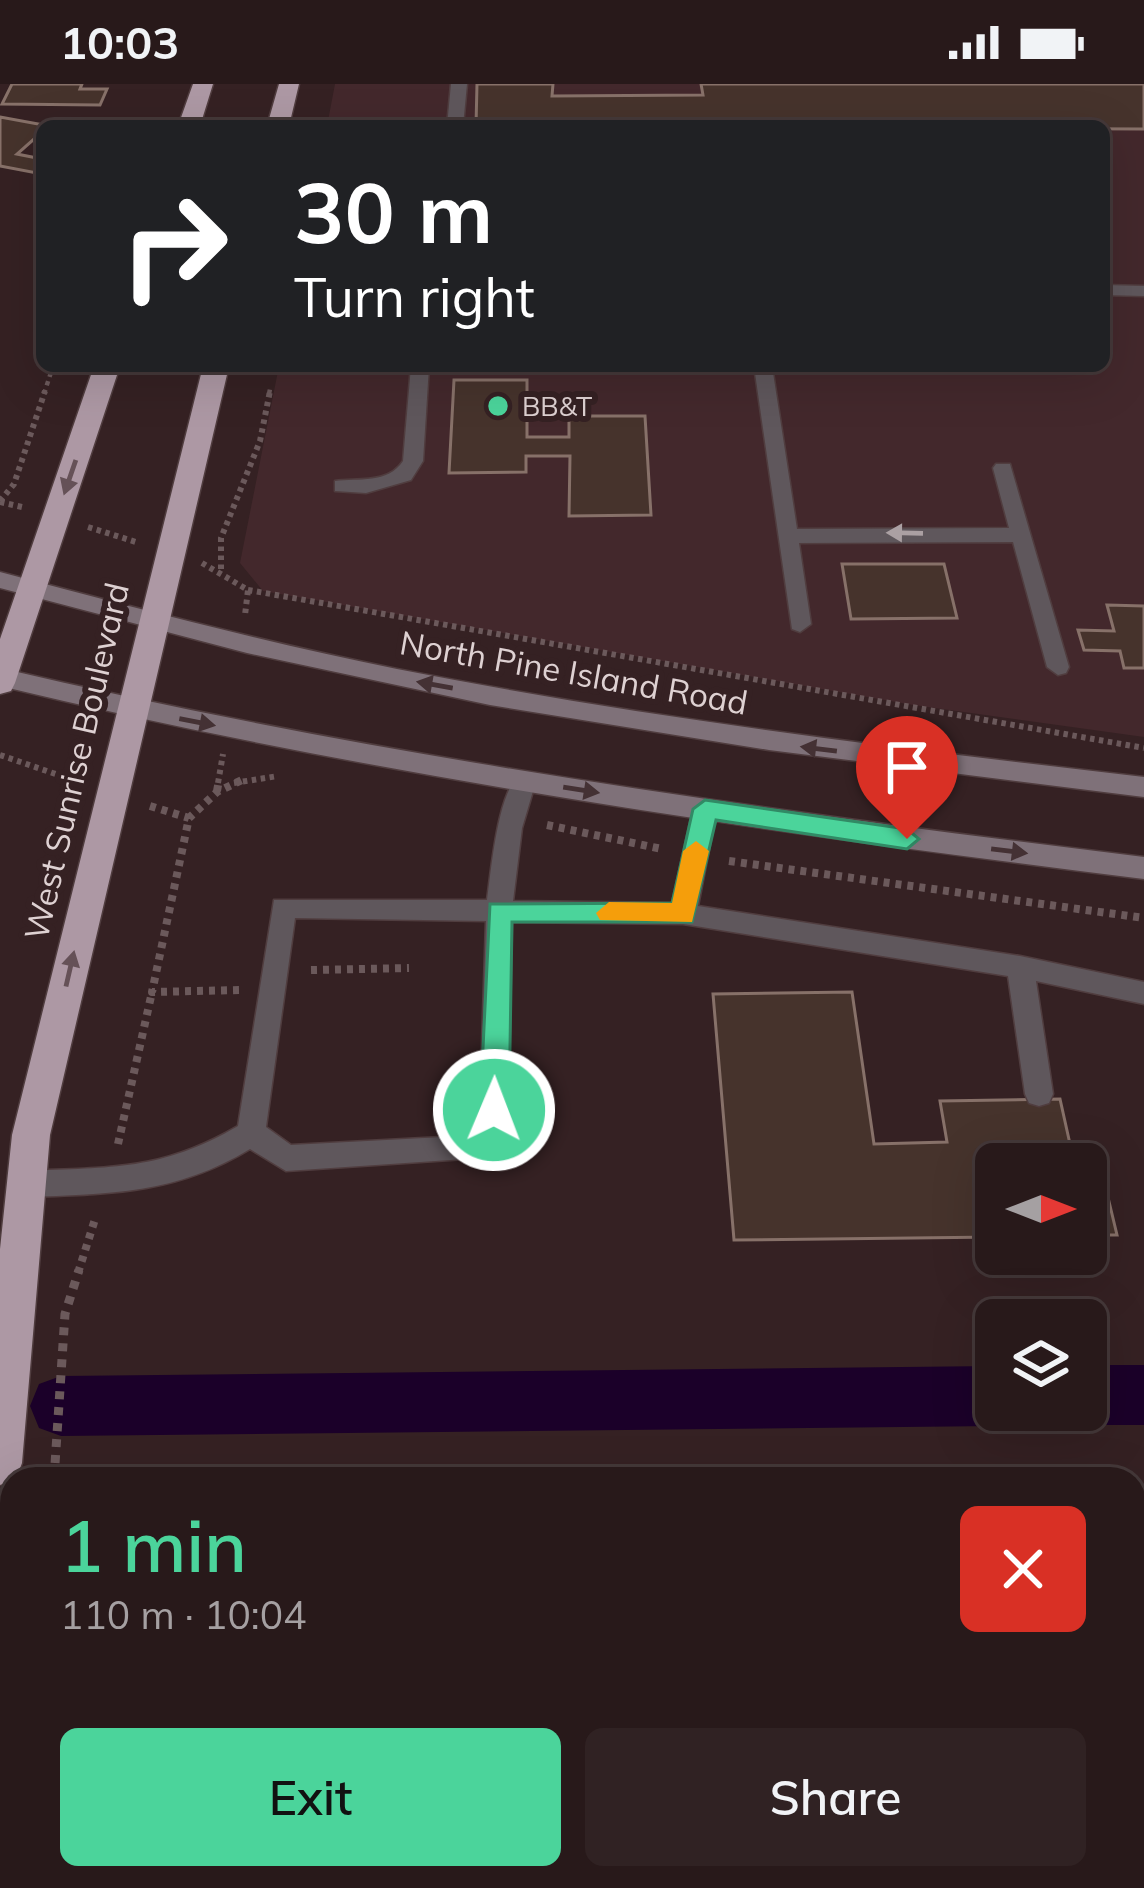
<!DOCTYPE html>
<html lang="en">
<head>
<meta charset="utf-8">
<style>
	:root { --surface:#28191a; --page:#302223; --text:#f1f3f6; --muted:#a5a0a2; --line:#443839; --accent:#4bd49b }
	body { margin:0; font-family:Mulish,sans-serif; background:var(--page); color:var(--text); height:100vh; display:flex; flex-direction:column; font-size:45px; white-space:nowrap }
	* { box-sizing:border-box; margin:0 }
	p { font-size:39px; color:var(--muted) }
	.icon { flex:none; width:66px; height:66px; fill:none; stroke:currentColor; stroke-width:2; stroke-linecap:round; stroke-linejoin:round }
	.map { position:relative; flex:1; overflow:hidden }
	.panel { position:absolute; left:0px; top:1383px; width:1146px; height:423px; display:flex; flex-direction:column; background:var(--surface); border-radius:36px 36px 0 0; box-shadow:0 12px 48px #0002,0 0 0 3px var(--line) }
	.panel>* { flex:none }
	.guide { position:absolute; left:36px; top:36px; width:1074px; height:252px; border-radius:18px; box-shadow:0 12px 48px #0002,0 0 0 3px var(--line); background:#202124; color:#fff; overflow:hidden }
	.needle { width:78px; rotate:90deg }
	.tools { position:absolute; left:975px; top:1059px; display:grid; gap:24px }
	.tools a { display:grid; place-items:center; width:132px; height:132px; border-radius:18px; background:var(--surface); box-shadow:0 12px 48px #0002,0 0 0 3px var(--line); font-size:60px }
	.pin { position:absolute; display:grid; place-items:center; width:102px; height:102px; color:#fff; margin:-123px -51px; border-radius:50% 50% 50% 0; rotate:-45deg; box-shadow:0 0 12px #0007 }
	.pin .icon { rotate:45deg }
	.me { position:absolute; width:132px; margin:-66px; rotate:1deg; stroke-linejoin:round; filter:drop-shadow(0 0 9px #0008) }
	.turn { display:flex; align-items:center; gap:42px; height:252px; padding:0 60px; font-size:54px }
	.turn .icon { width:156px; height:156px; stroke-width:2.5 }
	.turn b { display:block; font-size:84px; line-height:102px }
	.round { display:grid; place-items:center; flex:none; width:126px; height:126px; border-radius:18px; background:var(--page) }
	.summary { display:flex; align-items:center; justify-content:space-between; height:204px; padding:0 60px }
	h1 { font-size:72px; font-weight:600; line-height:90px; color:var(--accent) }
	.action { display:flex; gap:24px; margin-top:auto; padding:24px 60px }
	.action a { flex:1; height:138px; border-radius:18px; background:var(--accent); color:#111; font-size:48px; font-weight:600; line-height:138px; text-align:center }
	.action a+a { background:var(--page); color:var(--text) }
	.status { display:flex; justify-content:space-between; align-items:center; height:84px; padding:0 60px; background:var(--surface); direction:ltr }
	.status svg { height:33px; fill:currentColor }
	.map>svg:first-child { display:block }
	.built { fill:#43282c }
	.lines { fill:none; stroke-linecap:round; stroke-linejoin:round }
	.canal { fill:#1b0029; fill-rule:evenodd }
	.building { fill:#46332c; stroke:#877169; stroke-width:3 }
	.lane-casing { stroke:#503d3f; stroke-width:3 }
	.secondary-casing { stroke:#503d3f; stroke-width:3 }
	.highway-casing { stroke:#503d3f; stroke-width:3 }
	.path-far3 { stroke:#6b595b; stroke-width:4.5; stroke-dasharray:4.5 4.5; stroke-linecap:butt }
	.path-far2 { stroke:#6b595b; stroke-width:6; stroke-dasharray:4.5 4.5; stroke-linecap:butt }
	.path-far1 { stroke:#6b595b; stroke-width:8; stroke-dasharray:6 6; stroke-linecap:butt }
	.path { stroke:#6b595b; stroke-width:9; stroke-dasharray:8 8; stroke-linecap:butt }
	.lane { fill:#5f575c; fill-rule:evenodd }
	.secondary { fill:#7f7179; fill-rule:evenodd }
	.highway { fill:#ad98a4; fill-rule:evenodd }
	.oneway { fill:#655157 }
	.oneway2 { fill:#aba0a3 }
	.oneway3 { fill:#443134 }
	.route { fill:#4bd49b; stroke:#318a65; stroke-width:3 }
	.slow { fill:#f59e0b }
	.poi-dot { fill:#4bd49b; stroke:#352123; stroke-width:4.5 }
	.labels { text-anchor:middle; dominant-baseline:central; stroke-width:12; stroke-linejoin:round; paint-order:stroke }
	.far-poi-label { font-size:27px; fill:#ded1d2; stroke:#352123; text-anchor:start }
	.street-label { font-size:33px; fill:#ded1d2; stroke:#352123 }
</style>
</head>
<body>
<div class="status"><b>10:03</b><svg viewBox="0 0 49 12"><path d="M0 12V9h3v3zM5 12V6h3v6zM10 12V3h3v9zM15 12V0h3v12zM26 1h20v11H26zM47 4h2v5h-2z"/></svg></div>
<div class="map">
<svg width="1144" height="1804" viewBox="0 0 1144 1804">
	<rect width="100%" height="100%" fill="#352123"/>
	<path class="built" d="M335 0H1144V653L913 621 263 507 240 479 279 282H1104V42H327Z"/>
	<g class="lines">
		<path class="canal" d="M1086 1281H1144V1341H1086L1064 1332 1062 1326H1086Z
			M996 1282V1326H1021L1018 1333 996 1342 61 1352 39 1344 30 1322 39 1300 61 1292Z"/>
	</g>
	<path class="building" d="M12 0H82L80 5H107L100 21 2 20Z
		M477 0H553L552 12 703 11 701 0H1144V45L476 42Z
		M0 33 49 42H42V48L17 70 42 75V90L0 82Z
		M454 296H527V353H569V332H645L651 431 569 432 570 372H526V388L449 389Z
		M842 480H944L957 534 851 535Z
		M1107 521 1144 522V584H1124L1120 567 1084 566 1078 546 1114 547Z
		M852 908 874 1060 947 1058 940 1017 1060 1015 1070 1060 1095 1059 1117 1151H1086V1080H996V1153L734 1156 713 910Z"/>
	<g class="lines">
		<g class="lane-casing">
			<path id="lane" d="M451 0H467L463 42H447Z
				M1104 201 1144 202V212L1104 211Z
				M411 282H429L423 377 411 396 366 409 335 407V397C358 394 388 400 403 377Z
				M754 282H772L797 445 1009 444 993 384 996 380H1010L1069 583 1066 589 1058 591 1047 583 1013 458 799 459 811 540 800 548 792 545Z
				M524 688 536 697 522 744 513 817 672 819 693 725 705 716 717 725 698 822 1020 872 1144 898V920L1036 897 1053 1010 1049 1019 1039 1022 1029 1019 1025 1010 1008 892 683 840 512 838 508 1026 480 1074 286 1087 250 1065C176 1110 110 1110 26 1113L16 1109 11 1100 16 1091 26 1087C112 1083 161 1087 238 1042L274 816H487C491 789 498 698 524 688ZM295 834 486 837 480 1024 462 1052 291 1061 266 1043Z
				M1144 1512V1548L1134 1550V1514Z
				M12 1550V1586L0 1588V1552Z
				M12 1685V1723L0 1727V1689Z
				M262 1794H300L299 1804H261Z"/>
		</g>
		<g class="secondary-casing">
			<path id="secondary" d="M0 488C132 523 264 558 397 585 644 634 894 664 1144 693V713L769 666 490 621 247 569 0 504Z
				M0 584C378 673 759 726 1144 773V795C759 747 377 693 0 602Z"/>
		</g>
		<g class="highway-casing">
			<path id="highway" d="M193 0H213L200 42H178Z
				M279 0H299L289 42H267Z
				M94 282H120L15 599 11 607 0 610V555Z
				M203 282H229L50 1051 22 1379 16 1395 0 1401V1165L12 1051Z"/>
		</g>
		<path class="path-far3" d="M44 310 53 282
			M269 310 270 305"/>
		<path class="path-far2" d="M0 417 14 400 45 307
			M0 418 22 423
			M88 443 136 458
			M202 479 248 506 245 531
			M221 485V454L260 357 270 307
			M248 506 1144 664
			M0 671 79 698
			M218 699 223 670
			M234 699 278 692"/>
		<path class="path-far1" d="M73 696 79 698
			M217 707 219 696
			M150 722 189 734
			M547 741 662 765
			M729 777 1144 834
			M311 886 409 884
			M239 906 152 908 189 734 217 708 242 696
			M118 1060 152 908
			M78 1189 96 1132"/>
		<path class="path" d="M54 1395 65 1230 79 1186
			M97 1794V1804"/>
		<use href="#lane" class="lane"/>
		<use href="#secondary" class="secondary"/>
		<use href="#highway" class="highway"/>
	</g>
	<defs><path id="oneway-solid" d="M-6-.8H1V-3.2L6.5 0L1 3.2V.8H-6Z" transform="scale(3)"/></defs>
	<g class="oneway">
		<use href="#oneway-solid" transform="translate(70 393) rotate(109)"/>
		<use href="#oneway-solid" transform="translate(70 885) rotate(-77)"/>
	</g>
	<use class="oneway2" href="#oneway-solid" transform="translate(905 449) rotate(-179)"/>
	<g class="oneway3">
		<use href="#oneway-solid" transform="translate(435 601) rotate(-170)"/>
		<use href="#oneway-solid" transform="translate(197 638) rotate(11)"/>
		<use href="#oneway-solid" transform="translate(819 665) rotate(-173)"/>
		<use href="#oneway-solid" transform="translate(581 706) rotate(9)"/>
		<use href="#oneway-solid" transform="translate(1009 767) rotate(7)"/>
	</g>
	<path class="route" d="M705 716 907 745 919 755 907 765 716 736 692 838H512L509 1026 505 1035 494 1038 484 1035 480 1026 490 820 672 819 693 725Z"/>
	<path class="slow" d="M696 757 709 767 692 838 600 836 596 829 609 818 672 819 683 767Z"/>
	<circle class="poi-dot" cx="498" cy="322" r="12"/>
	<g class="labels">
		<g class="far-poi-label">
			<text x="522" y="322">BB&amp;T</text>
		</g>
		<g class="street-label">
			<text transform="translate(574 588) rotate(10)">North Pine Island Road</text>
			<text transform="translate(76 677) rotate(-77)">West Sunrise Boulevard</text>
		</g>
	</g>
</svg>
<div class="tools">
<a><svg class="needle" viewBox="-14 -14 28 28"><path d="M0-13l5 13h-10z" fill="#e53935"/><path d="M0 13l5-13h-10z" fill="#a5a0a2"/></svg></a>
<a><svg class="icon" aria-label="layers" viewBox="0 0 24 24"><path d="M12 4l9 5-9 5-9-5zM3 14l9 5 9-5"/></svg></a>
</div>
<div class="pin" style="left:907px;top:755px;background:#d93025"><svg class="icon" aria-label="arrive" viewBox="0 0 24 24"><path d="M6 21V4h12l-3 4 3 4H6"/></svg></div>
<svg class="me" style="left:494px;top:1026px" viewBox="-20 -20 40 40"><circle r="17" fill="#4bd49b" stroke="#fff" stroke-width="3"/><path d="M0-11L8 9 0 5-8 9z" fill="#fff"/></svg>
<div class="guide">
<div class="turn"><svg class="icon" aria-label="right" viewBox="0 0 24 24"><path d="M7 20v-9h11M14 6l5 5-5 5"/></svg><div><b>30 m</b>Turn right</div></div>
</div>
<section class="panel">
<div class="summary"><div><h1>1 min</h1><p>110 m · 10:04</p></div><a class="round" style="background:#d93025;color:#fff"><svg class="icon" aria-label="close" viewBox="0 0 24 24"><path d="M6 6l12 12M18 6L6 18"/></svg></a></div>
<div class="action"><a>Exit</a><a>Share</a></div>
</section>
</div>
</body>
</html>
